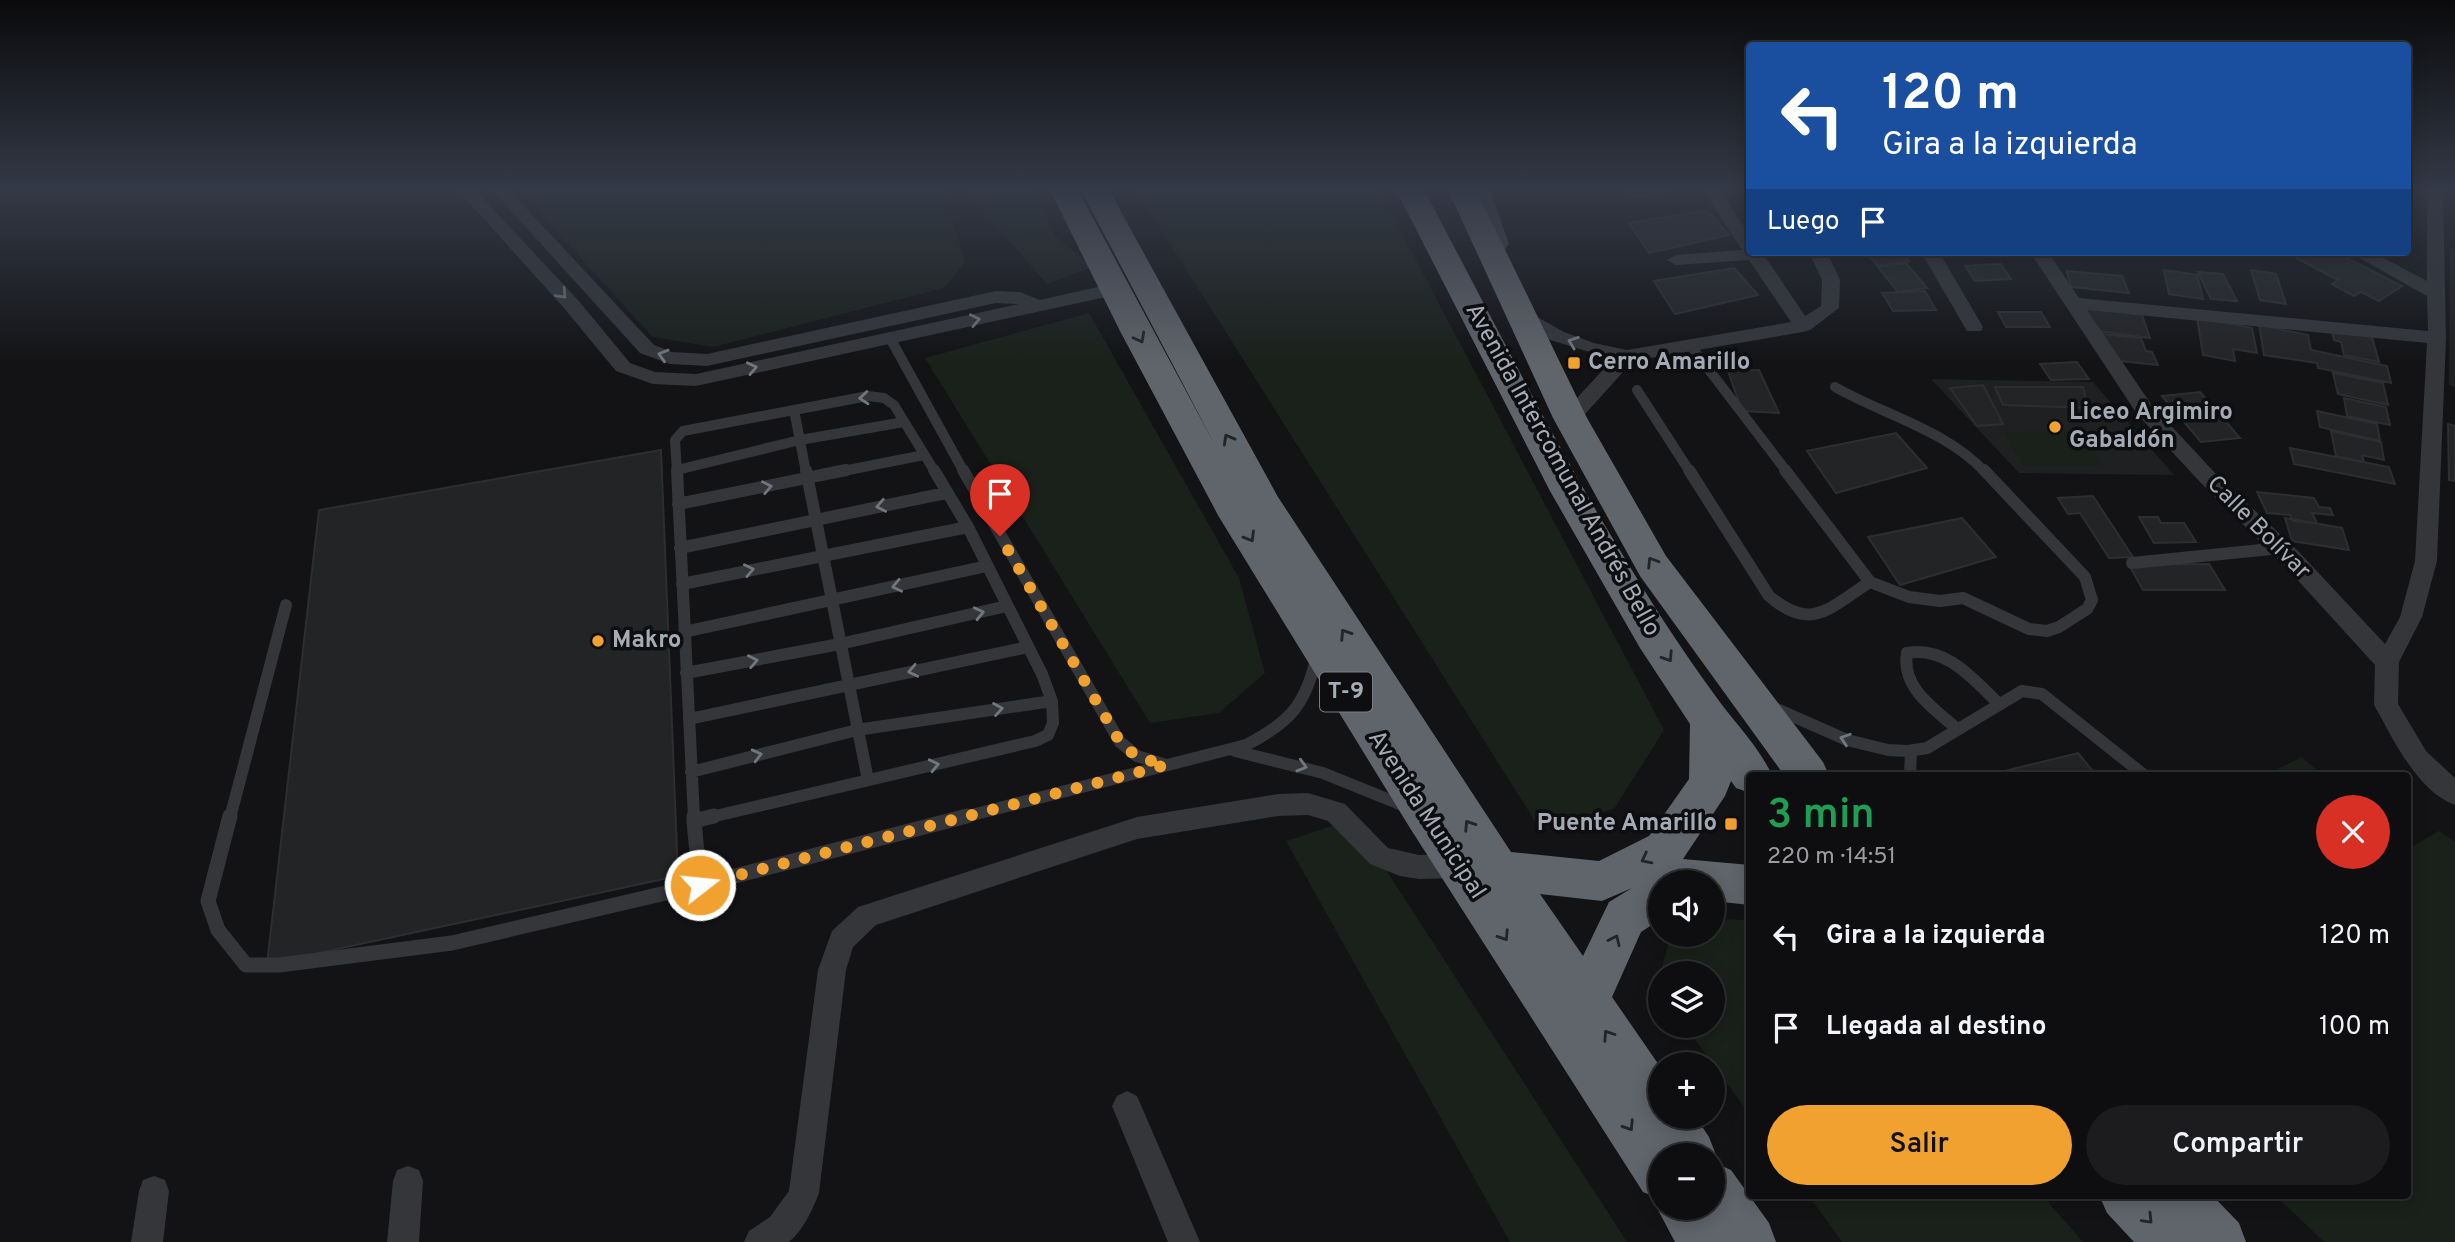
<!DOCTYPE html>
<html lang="es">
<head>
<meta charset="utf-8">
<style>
	:root { --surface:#0e0e10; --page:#1c1c1e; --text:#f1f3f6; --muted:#9b9c9f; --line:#2e2e30; --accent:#f0a130 }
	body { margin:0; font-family:Overpass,sans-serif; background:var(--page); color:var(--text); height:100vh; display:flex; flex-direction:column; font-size:26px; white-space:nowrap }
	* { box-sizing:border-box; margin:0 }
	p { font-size:23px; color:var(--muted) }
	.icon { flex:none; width:38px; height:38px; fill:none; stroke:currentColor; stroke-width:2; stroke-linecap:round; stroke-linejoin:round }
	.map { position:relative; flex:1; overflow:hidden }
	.sheet { position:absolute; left:1746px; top:772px; width:665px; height:427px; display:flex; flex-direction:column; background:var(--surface); border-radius:7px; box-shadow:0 4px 18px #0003,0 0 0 2px var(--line) }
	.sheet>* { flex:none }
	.top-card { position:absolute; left:1746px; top:42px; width:665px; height:214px; border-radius:7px; box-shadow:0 4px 18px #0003,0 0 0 2px var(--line); background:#1a4fa0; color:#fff; overflow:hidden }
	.fabs { position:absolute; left:1648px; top:870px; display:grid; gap:14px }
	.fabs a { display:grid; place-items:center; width:77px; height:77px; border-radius:50%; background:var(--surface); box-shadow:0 4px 18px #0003,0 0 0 2px var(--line); font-size:35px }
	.pin { position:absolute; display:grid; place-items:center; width:60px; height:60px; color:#fff; margin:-72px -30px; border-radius:50% 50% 50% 0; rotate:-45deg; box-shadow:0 0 7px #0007 }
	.pin .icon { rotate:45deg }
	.me { position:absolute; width:77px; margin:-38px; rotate:74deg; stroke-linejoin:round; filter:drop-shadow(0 0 5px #0008) }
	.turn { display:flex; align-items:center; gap:24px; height:147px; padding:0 21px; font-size:32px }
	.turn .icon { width:91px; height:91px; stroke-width:2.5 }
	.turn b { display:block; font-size:49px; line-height:60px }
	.then { display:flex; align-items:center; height:66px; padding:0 21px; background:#0003; gap:14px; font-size:26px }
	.round { display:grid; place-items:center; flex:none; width:74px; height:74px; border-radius:37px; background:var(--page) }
	.overview { display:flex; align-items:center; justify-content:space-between; height:119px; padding:0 21px }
	h1 { font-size:42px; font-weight:600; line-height:52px; color:#1e9e55 }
	.cta { display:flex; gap:14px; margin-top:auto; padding:14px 21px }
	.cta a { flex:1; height:80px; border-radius:42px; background:var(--accent); color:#111; font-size:28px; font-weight:600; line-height:80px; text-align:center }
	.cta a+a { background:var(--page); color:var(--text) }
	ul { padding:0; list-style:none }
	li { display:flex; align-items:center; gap:21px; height:91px; padding:0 21px }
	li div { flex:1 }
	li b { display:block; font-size:26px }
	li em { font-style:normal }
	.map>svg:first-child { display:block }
	.built { fill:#1f2022 }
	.green { fill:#1a201a }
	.building { fill:#232426; stroke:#2d2e31; stroke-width:2 }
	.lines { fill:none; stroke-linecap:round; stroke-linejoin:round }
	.lane-far2 { stroke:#34363a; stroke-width:10 }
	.lane-far1 { stroke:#34363a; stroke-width:12 }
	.lane { stroke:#34363a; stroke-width:15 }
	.street { fill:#34363a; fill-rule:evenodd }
	.secondary { fill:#42454a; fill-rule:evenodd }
	.highway { fill:#60646b; fill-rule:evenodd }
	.oneway { stroke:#72767e }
	.oneway2 { stroke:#222427 }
	.route { stroke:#f0a130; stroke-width:12; stroke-dasharray:0 21.6 }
	.poi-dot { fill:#f0a130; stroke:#0e0e10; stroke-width:2.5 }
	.labels { text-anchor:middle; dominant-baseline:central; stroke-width:7; stroke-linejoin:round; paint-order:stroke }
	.shield { fill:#0e0e10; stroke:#787c84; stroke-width:2 }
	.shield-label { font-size:23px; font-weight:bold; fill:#a5abb5 }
	.poi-label { font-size:24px; font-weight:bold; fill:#a5abb5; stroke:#0e0e10; text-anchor:start }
	.street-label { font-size:24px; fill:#a5abb5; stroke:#0e0e10 }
</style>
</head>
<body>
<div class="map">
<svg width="2455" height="1242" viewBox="0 0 2455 1242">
	<rect width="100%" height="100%" fill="#131315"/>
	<path class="built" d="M2450 247 2455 249V387L2449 385Z
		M1931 379 2093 382 2174 475 2019 473Z"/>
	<path class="green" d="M518 190H944L965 262 944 288 713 347 653 337Z
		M965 190H1034L1055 236 1093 267 1047 284Z
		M1136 190H1379L1664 730 1614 809 1540 829Z
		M1089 313 1239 578 1265 673 1219 713 1150 723 925 358Z
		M2082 431 2102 466H2023L2004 432Z
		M2301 757 2323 775H2266Z
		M1353 819 1627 1242H1510L1286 841Z
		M2439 831 2455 842V1242H2324L2275 1195H2408V849Z
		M1713 919 1750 920V1115L1685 1026H1713V973H1661V992L1657 986 1671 935 1713 934Z
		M1808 1195H2042L2083 1242H1842Z"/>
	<path class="building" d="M1707 210 1729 235 1649 253 1629 223Z
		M1866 252H1901L1909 261 1878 266Z
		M2285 252H2335L2402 286 2379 301 2361 292 2354 296 2332 284 2338 280Z
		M1906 263 1927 288 1898 292 1878 267Z
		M2001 264 2011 279 1975 281 1965 266Z
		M1734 268 1758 295 1675 314 1654 281Z
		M2164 270 2197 275 2203 299 2169 294Z
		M2251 270 2276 274 2286 304 2260 300Z
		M2066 271 2122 276 2129 293 2072 287Z
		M2198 272 2223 274 2237 301 2211 299Z
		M1925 291 1936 310 1893 311 1882 293Z
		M2085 307 2142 315 2150 338 2091 330Z
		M1998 312H2041L2050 327H2006Z
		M2197 317 2252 328 2257 353 2233 349 2235 361 2203 355Z
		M2259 325 2308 335 2311 350 2387 366 2391 383 2318 368 2317 363 2264 355Z
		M2331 328 2372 337 2379 362 2344 355 2341 342 2334 340Z
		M2101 334 2141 338 2146 351 2152 352 2158 365 2111 360Z
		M2077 362 2089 379 2051 380 2040 364Z
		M1759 370 1779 413 1742 411 1728 371Z
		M2333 373 2383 383 2388 405 2338 394Z
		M1983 385 2003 424 1977 426 1950 388Z
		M1995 387H2083L2088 408 2003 405Z
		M2200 392 2240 438 2201 442 2162 396Z
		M2344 398 2386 407 2390 425 2347 416Z
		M2317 411 2377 424 2380 441 2320 427Z
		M2448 424 2455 426V481L2449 480Z
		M2331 431 2381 442 2384 460 2362 455 2364 462 2336 456Z
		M1896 433 1927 468 1836 493 1807 451Z
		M2290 448 2389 467 2395 484 2294 464Z
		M661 450 678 876 267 964 319 510Z
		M2257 492 2314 498 2319 507 2330 508 2333 515 2312 513 2317 523 2293 521 2290 515 2267 513Z
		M2093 496 2133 557 2109 558 2080 513 2068 514 2058 498Z
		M2139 517H2158L2161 523H2184L2196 542 2154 543Z
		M1962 518 1996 557 1900 585 1868 537Z
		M2285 518 2342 528 2349 550 2292 541Z
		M2209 564 2225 590H2143L2129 565Z
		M2078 753 2096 775H1988Z"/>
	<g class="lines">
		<path class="lane-far2" d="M890 338 964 472
			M1690 345 1787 472
			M1835 387C1886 416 1944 429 1985 472
			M1637 390 1690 472
			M794 410 806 472
			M677 470 800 440 904 422
			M677 472 675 440 683 431 868 396 884 398 894 405 935 472
			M838 472 924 455"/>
		<path class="lane-far1" d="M677 470 694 818
			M806 470 868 780
			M963 470 1120 742 1137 756 1166 765
			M1689 470 1769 596C1812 633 1830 607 1870 582
			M1785 470 1870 582 1909 597 1940 601 1963 598 2029 629 2047 631 2059 627 2087 609 2092 600 2085 577 1984 470
			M678 504 846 470
			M680 548 946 493
			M2132 563 2281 548
			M682 584 968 527
			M684 632 987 566
			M686 673 840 644 1007 606
			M1772 707 1847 740 1888 750 1908 751 1927 748 2022 691 2042 694 2144 775
			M689 719 1028 647
			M1957 729C1934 708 1901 688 1907 653 1947 646 1973 679 1999 704
			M1235 751 1323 773 1407 807
			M691 772 857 730 1052 701
			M1910 775 1911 752
			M230 818 286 605
			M707 818 1035 741 1048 735 1053 723 1052 701 1042 674 968 527 934 470
			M960 818 1246 745C1291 722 1306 704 1317 655"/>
		<path class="lane" d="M230 816 208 901 218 930 246 965H279L452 943 700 885
			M694 816V821
			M694 821 700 885 967 816
			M694 821 714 816"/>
		<path class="street" d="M458 190H475L578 300 630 363 655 372 696 374 1019 304 996 303 707 366 670 364 640 353 492 190H509L654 345 672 352 707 354 996 291 1020 292 1040 300 1115 283 1124 289 1115 295 696 386 653 384 616 371 564 308Z
			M1625 190H1669C1660 198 1637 199 1625 197L1623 193Z
			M1703 190H1719L1750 235V252H1762L1805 316 1821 306 1822 280 1809 252H1827L1840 280 1839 308 1810 330 1803 332 1633 361 1577 423H1563L1560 418 1563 413 1613 359 1550 340 1516 321 1514 317 1516 313H1530L1564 332 1594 343 1627 350 1791 322 1749 260 1676 265 1667 260 1676 255 1742 250Z
			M2427 190H2443L2446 338 2437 561 2422 617 2399 662 2398 704 2426 751 2455 778V805C2419 792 2395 743 2378 712L2374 705 2375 665 2283 564 2201 483 2137 414 2030 252H2048L2079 298 2428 331 2427 296 2349 252H2372L2427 281ZM2087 310 2427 343 2415 561 2400 617 2385 644 2299 552 2215 473 2151 404Z
			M1921 252H1939L1983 327 1981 331H1967Z
			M1308 793 1345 804 1388 848 1419 855 1458 854 1467 858 1471 866 1467 874 1458 878 1419 879 1400 876 1370 864 1328 821 1308 815 1278 816 1137 839 876 925 853 947 846 970 819 1193C812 1211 804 1229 789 1242H744L749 1231 770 1217 789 1191 818 970 832 931 858 907 1137 817 1278 794Z
			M1127 1091 1137 1096 1200 1242H1168L1112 1106 1117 1096Z
			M408 1166 419 1170 423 1181 419 1242H387L393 1181 397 1170Z
			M154 1176 165 1180 169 1191 163 1242H131L139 1191 143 1180Z"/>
		<path class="secondary" d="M1466 190H1490L1509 244 1505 249 1496 252 1487 249 1483 244Z"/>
		<path class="highway" d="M1050 190H1078L1215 445 1081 190H1109L1278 497 1511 852 1599 861 1649 836 1689 779 1690 724 1640 648 1550 491 1396 190H1424C1490 313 1551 439 1624 557 1652 604 1682 650 1714 694 1732 720 1758 745 1772 775H1750V793L1736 788 1731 781 1725 796 1683 859 1750 865V905L1713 901V882H1661V919L1641 932 1612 997 1661 1068V1116H1695L1709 1137 1716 1155 1713 1162 1731 1170 1769 1223 1776 1242H1675L1657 1208 1660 1199 1643 1192 1410 828 1219 517 1120 331ZM1632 888 1609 902 1583 956 1540 894 1602 901ZM1661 1155H1713V1208H1661Z
			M1448 190H1476L1587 418 1666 556 1823 762 1829 775H1784L1640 576 1553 418Z
			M2099 1195H2212L2239 1223 2246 1242H2134L2107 1213Z"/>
	</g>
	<defs><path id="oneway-chevron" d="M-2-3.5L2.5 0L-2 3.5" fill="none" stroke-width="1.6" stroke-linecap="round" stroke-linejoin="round" transform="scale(1.75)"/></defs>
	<g class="oneway">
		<use href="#oneway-chevron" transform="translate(562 294) rotate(47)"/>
		<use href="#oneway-chevron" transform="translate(975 320) rotate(-12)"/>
		<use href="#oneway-chevron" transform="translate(1573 342) rotate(-160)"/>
		<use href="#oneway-chevron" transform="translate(663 355) rotate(-163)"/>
		<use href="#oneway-chevron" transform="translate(752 368) rotate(-12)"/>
		<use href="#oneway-chevron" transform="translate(864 398) rotate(175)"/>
		<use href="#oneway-chevron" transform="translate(767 487) rotate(-11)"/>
		<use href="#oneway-chevron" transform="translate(881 506) rotate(169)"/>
		<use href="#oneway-chevron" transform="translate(749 570) rotate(-12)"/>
		<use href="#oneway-chevron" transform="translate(897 586) rotate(168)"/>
		<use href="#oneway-chevron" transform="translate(979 613) rotate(-13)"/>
		<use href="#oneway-chevron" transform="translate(753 661) rotate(-11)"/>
		<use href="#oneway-chevron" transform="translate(913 671) rotate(168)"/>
		<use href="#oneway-chevron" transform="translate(998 709) rotate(-9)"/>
		<use href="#oneway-chevron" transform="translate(1845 739) rotate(-162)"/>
		<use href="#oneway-chevron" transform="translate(757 755) rotate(-14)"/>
		<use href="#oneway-chevron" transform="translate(934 765) rotate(-13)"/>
		<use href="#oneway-chevron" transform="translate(1302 766) rotate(16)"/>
	</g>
	<g class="oneway2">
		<use href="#oneway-chevron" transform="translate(1140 338) rotate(62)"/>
		<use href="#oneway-chevron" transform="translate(1228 439) rotate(-119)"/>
		<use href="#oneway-chevron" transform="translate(1250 537) rotate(59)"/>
		<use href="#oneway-chevron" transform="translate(1652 562) rotate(-122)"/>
		<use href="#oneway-chevron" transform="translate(1345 634) rotate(-123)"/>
		<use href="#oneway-chevron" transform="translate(1668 657) rotate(57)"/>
		<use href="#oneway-chevron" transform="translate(1469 825) rotate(-123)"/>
		<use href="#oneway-chevron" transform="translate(1646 859) rotate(153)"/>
		<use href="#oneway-chevron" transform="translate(1504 936) rotate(57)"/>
		<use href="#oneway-chevron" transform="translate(1615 940) rotate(-65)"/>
		<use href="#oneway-chevron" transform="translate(1608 1035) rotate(-124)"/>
		<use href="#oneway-chevron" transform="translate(1629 1126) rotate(57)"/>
		<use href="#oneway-chevron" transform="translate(2148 1219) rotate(46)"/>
	</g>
	<linearGradient id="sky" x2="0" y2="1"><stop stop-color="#0a0a0c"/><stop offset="0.52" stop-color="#333946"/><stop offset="1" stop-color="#333946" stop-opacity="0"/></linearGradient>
	<rect width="2455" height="364" fill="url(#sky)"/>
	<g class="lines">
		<path class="route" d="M700 885 1166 765 1137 757 1120 742 1000 536"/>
	</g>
	<g class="poi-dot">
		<rect x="1567" y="356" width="14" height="14" rx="3.5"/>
		<circle cx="2055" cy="427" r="7"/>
		<circle cx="598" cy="641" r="7"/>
		<rect x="1724" y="817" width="14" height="14" rx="3.5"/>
	</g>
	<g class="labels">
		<rect class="shield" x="1320" y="672.5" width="52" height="39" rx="5"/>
		<g class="shield-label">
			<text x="1346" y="692">T-9</text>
		</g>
		<g class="poi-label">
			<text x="1588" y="363">Cerro Amarillo</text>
			<text x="2069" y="413">Liceo Argimiro<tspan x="2069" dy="28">Gabaldón</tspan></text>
			<text x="612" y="641">Makro</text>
			<text x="1717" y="824" text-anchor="end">Puente Amarillo</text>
		</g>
		<g class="street-label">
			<text transform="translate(1562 470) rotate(61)">Avenida Intercomunal Andrés Bello</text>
			<text transform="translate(2258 528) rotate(45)">Calle Bolívar</text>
			<text transform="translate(1426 815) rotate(57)">Avenida Municipal</text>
		</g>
	</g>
</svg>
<div class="fabs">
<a><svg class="icon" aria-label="sound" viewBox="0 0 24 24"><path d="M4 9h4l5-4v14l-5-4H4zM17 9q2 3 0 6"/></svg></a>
<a><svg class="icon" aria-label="layers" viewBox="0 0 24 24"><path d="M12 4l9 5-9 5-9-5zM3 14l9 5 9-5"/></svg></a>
<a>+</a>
<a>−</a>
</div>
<div class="pin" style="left:1000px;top:536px;background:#d93025"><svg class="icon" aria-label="arrive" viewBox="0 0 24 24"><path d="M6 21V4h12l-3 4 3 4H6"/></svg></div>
<svg class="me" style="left:700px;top:885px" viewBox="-20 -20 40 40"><circle r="17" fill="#f0a130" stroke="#fff" stroke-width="3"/><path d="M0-11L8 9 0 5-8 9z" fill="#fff"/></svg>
<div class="top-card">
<div class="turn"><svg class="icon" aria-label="left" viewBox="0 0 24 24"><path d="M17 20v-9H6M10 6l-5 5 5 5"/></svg><div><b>120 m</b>Gira a la izquierda</div></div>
<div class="then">Luego<svg class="icon" aria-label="arrive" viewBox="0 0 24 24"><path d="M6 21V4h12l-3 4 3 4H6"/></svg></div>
</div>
<section class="sheet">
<div class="overview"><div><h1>3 min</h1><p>220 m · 14:51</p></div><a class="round" style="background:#d93025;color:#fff"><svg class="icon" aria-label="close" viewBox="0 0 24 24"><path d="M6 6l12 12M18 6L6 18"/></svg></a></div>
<ul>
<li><svg class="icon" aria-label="left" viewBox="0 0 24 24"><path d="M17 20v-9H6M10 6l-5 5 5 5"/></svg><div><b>Gira a la izquierda</b></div><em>120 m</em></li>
<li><svg class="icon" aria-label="arrive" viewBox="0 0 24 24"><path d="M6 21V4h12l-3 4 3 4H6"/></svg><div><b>Llegada al destino</b></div><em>100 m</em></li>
</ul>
<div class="cta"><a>Salir</a><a>Compartir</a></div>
</section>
</div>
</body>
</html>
